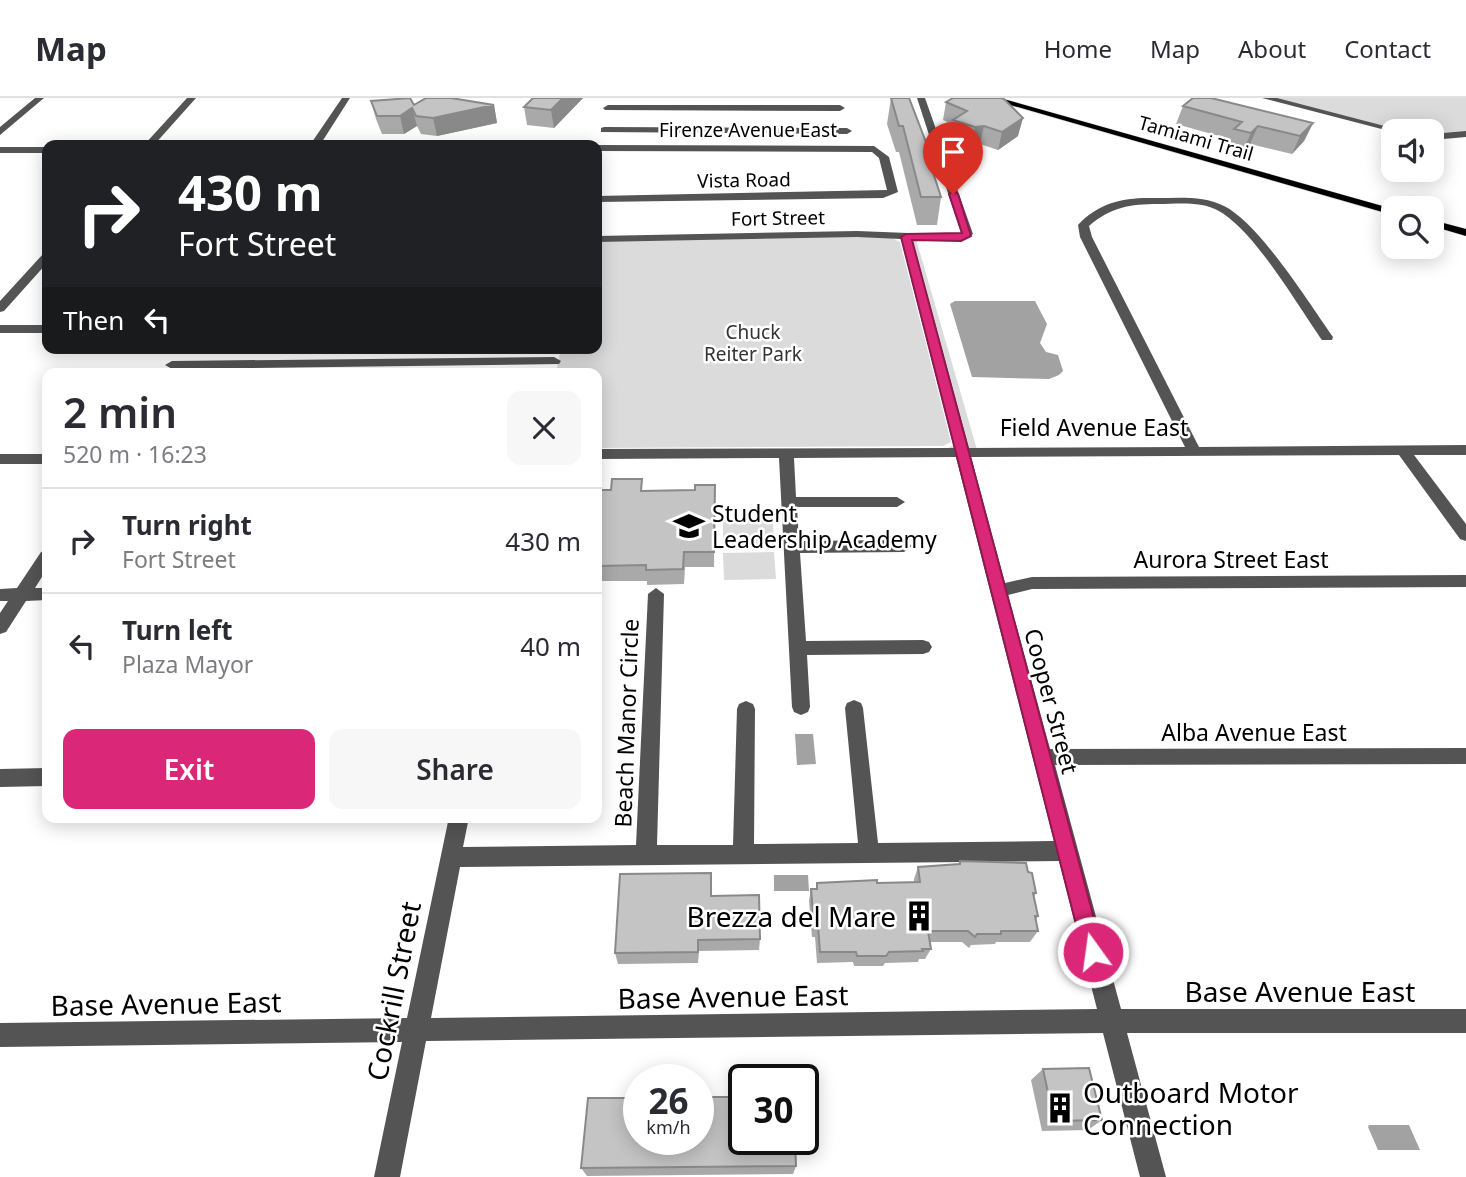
<!DOCTYPE html>
<html lang="en">
<head>
<meta charset="utf-8">
<style>
	:root { --surface:#fff; --page:#f7f7f7; --text:#2b2b33; --muted:#7c7c81; --line:#e1e1e2; --accent:#db2777 }
	body { margin:0; font-family:"Noto Sans",sans-serif; background:var(--page); color:var(--text); height:100vh; display:flex; flex-direction:column; font-size:26px; white-space:nowrap }
	* { box-sizing:border-box; margin:0 }
	p { font-size:23px; color:var(--muted) }
	.icon { flex:none; width:38px; height:38px; fill:none; stroke:currentColor; stroke-width:2; stroke-linecap:round; stroke-linejoin:round }
	.map { position:relative; flex:1; overflow:hidden }
	.sheet { position:absolute; left:42px; top:270px; width:560px; height:455px; display:flex; flex-direction:column; background:var(--surface); border-radius:14px; box-shadow:0 4px 18px #0003 }
	.sheet>* { flex:none }
	.top-card { position:absolute; left:42px; top:42px; width:560px; height:214px; border-radius:14px; box-shadow:0 4px 18px #0003; background:#202124; color:#fff; overflow:hidden }
	.controls { position:absolute; left:1381px; top:21px; display:grid; gap:14px }
	.controls a { display:grid; place-items:center; width:63px; height:63px; border-radius:14px; background:var(--surface); box-shadow:0 4px 18px #0003; font-size:35px }
	.speed { position:absolute; left:623px; top:966px; display:flex; gap:14px; font-size:35px; font-weight:700; text-align:center }
	.speed>* { display:grid; place-content:center; width:91px; height:91px; border-radius:50%; background:var(--surface); box-shadow:0 4px 18px #0003; line-height:1 }
	.speed small { font-size:18px; font-weight:400 }
	.speed .limit { border:4px solid #111; border-radius:10px; background:#fff; color:#111 }
	.pin { position:absolute; display:grid; place-items:center; width:60px; height:60px; color:#fff; margin:-72px -30px; border-radius:50% 50% 50% 0; rotate:-45deg; box-shadow:0 0 7px #0007 }
	.pin .icon { rotate:45deg }
	.me { position:absolute; width:77px; margin:-38px; rotate:346deg; stroke-linejoin:round; filter:drop-shadow(0 0 5px #0008) }
	.turn { display:flex; align-items:center; gap:24px; height:147px; padding:0 21px; font-size:32px }
	.turn .icon { width:91px; height:91px; stroke-width:2.5 }
	.turn b { display:block; font-size:49px; line-height:60px }
	.then { display:flex; align-items:center; height:66px; padding:0 21px; background:#0003; gap:14px; font-size:26px }
	.round { display:grid; place-items:center; flex:none; width:74px; height:74px; border-radius:14px; background:var(--page) }
	.head { display:flex; align-items:center; justify-content:space-between; height:119px; padding:0 21px }
	h1 { font-size:42px; font-weight:600; line-height:52px }
	.primary-button { display:flex; gap:14px; margin-top:auto; padding:14px 21px }
	.primary-button a { flex:1; height:80px; border-radius:14px; background:var(--accent); color:#fff; font-size:28px; font-weight:600; line-height:80px; text-align:center }
	.primary-button a+a { background:var(--page); color:var(--text) }
	ul { padding:0; list-style:none }
	li { display:flex; align-items:center; gap:21px; height:105px; padding:0 21px; border-top:2px solid var(--line) }
	li div { flex:1 }
	li b { display:block; font-size:26px }
	li em { font-style:normal }
	header { display:flex; align-items:center; gap:42px; box-sizing:border-box; height:98px; padding:0 35px; background:var(--surface); border-bottom:2px solid var(--line) }
	header strong { font-size:33px }
	nav { display:flex; gap:38px; margin-inline-start:auto; font-size:24px }
	.map>svg:first-child { display:block }
	.green { fill:#dbdbdb }
	.water { fill:#a2a2a2 }
	.lines { fill:none; stroke-linecap:round; stroke-linejoin:round }
	.major-casing { stroke:#dbdbdb; stroke-width:1 }
	.minor { fill:#545454; fill-rule:evenodd }
	.major { fill:#000; fill-rule:evenodd }
	.wall { fill:#a9a9a9 }
	.shaded-wall { fill:#898989 }
	.building { fill:#c4c4c4; stroke:#898989; stroke-width:2 }
	.route { fill:#db2777; stroke:#8e194d; stroke-width:2 }
	.labels { text-anchor:middle; dominant-baseline:central; stroke-width:5; stroke-linejoin:round; paint-order:stroke }
	.far-street-label { font-size:19px; fill:#000; stroke:#fff }
	.far-park-label { font-size:19px; fill:#323232; stroke:#fff }
	.street-label { font-size:23px; fill:#000; stroke:#fff }
	.poi-label { font-size:23px; fill:#000; stroke:#fff; text-anchor:start }
	.near-poi-label { font-size:28px; fill:#000; stroke:#fff; text-anchor:end }
	.near-street-label { font-size:28px; fill:#000; stroke:#fff }
</style>
</head>
<body>
<header>
<strong>Map</strong>
<nav><a>Home</a><a>Map</a><a>About</a><a>Contact</a></nav>
</header>
<div class="map">
<svg width="1466" height="1079" viewBox="0 0 1466 1079">
	<rect width="100%" height="100%" fill="#fff"/>
	<path class="green" d="M1272 0H1466V34L1432 37V33H1406Z
		M873 138 892 140 900 144 951 344 943 348 597 350V275H556L561 250H597V143Z
		M902 141H916L978 355 597 357 944 352 956 346Z
		M723 422H773L774 447H723Z
		M774 454 776 481 724 482 723 455Z"/>
	<path class="water" d="M955 203H1035L1047 226 1040 245 1046 254 1058 257 1063 273 1059 277 1049 281 972 279 950 206Z
		M795 636H813L816 666 797 667Z
		M774 777H808L809 793H774Z
		M1369 1027H1409L1420 1052H1378L1368 1029Z"/>
	<g class="lines">
		<g class="major-casing">
			<path id="major" d="M986 0H1000L1393 111V117Z
				M1432 122 1466 131V138L1432 128Z"/>
		</g>
		<path class="minor" d="M35 0H44L0 37V29Z
			M187 0H196L154 47H144Z
			M342 0H350L320 47H310Z
			M917 0H925L973 136 961 143 912 141 969 350 1185 349 1080 139 1078 127C1099 104 1125 99 1155 100 1178 100 1203 97 1224 108 1259 125 1309 205 1333 239L1332 242H1322C1298 208 1253 130 1217 112 1200 103 1177 106 1158 106 1130 106 1111 109 1089 128L1092 139 1199 349 1466 347V357H1414L1466 426V443L1460 441 1399 357 971 359 1005 485 1032 479 1466 477V489L1032 491 1008 497 1050 651 1466 650V666L1055 667 1121 911H1466V935H1127L1166 1079H1140L1103 935 426 943 400 1079H374L402 944 0 949V925L407 920 449 719H469L463 749 636 747 648 496 656 490 664 496 657 747H733L737 611 739 606 746 603 753 606 755 611 754 746 858 745 845 610 847 605 854 602 861 605 863 610 878 745 1054 743 956 359 794 360 796 399H897L905 404 897 409H797L799 443 904 442 912 448 904 454 800 455 806 543 923 542 929 544 932 549 929 554 923 556 807 557 810 609 808 614 801 617 794 614 792 609 779 360 597 361V351L954 350 901 141 857 139 597 144V138L857 133 959 137 961 135ZM1059 763 1097 911 431 920 460 769Z
			M1262 0H1277L1404 33 1393 34Z
			M608 7H840L845 10 840 13 605 12 603 10Z
			M604 29 847 30 852 33 847 36 601 34V30Z
			M1466 33V39L1432 42V36Z
			M596 47H597L874 48 889 59 898 94 883 100 597 104V98L887 92 879 60 872 54 597 53Z
			M0 49H47V55H0Z
			M47 155V165L4 213 0 214V203L43 156Z
			M0 227H47V235H0Z
			M554 259 561 263 559 266 172 271 165 267 172 263Z
			M0 356H47V366H0Z
			M47 452V471L35 490H47V502L26 503 6 534 0 536V515L8 503H0V491L17 490 41 454Z
			M47 670V688L0 689V671Z"/>
		<use href="#major" class="major"/>
	</g>
	<path class="wall" d="M583 0 554 30 527 27 524 9Z
		M891 0 934 65 933 73 941 99 937 127H917L899 54H896L887 26Z
		M953 0 1018 38 998 52 980 46 972 47 950 40 952 26 943 22 946 4Z
		M371 3 414 7H494L497 25 437 38 421 36 417 28 404 36H382L376 21Z
		M1183 8 1313 25 1304 43 1292 56 1250 46 1243 53 1227 49 1230 41 1176 26Z
		M597 392 643 393 715 402 714 469H685L684 486 647 487V483H597Z
		M960 763 1028 774 1036 795 1034 799 1038 818 1036 822 1038 833 1030 844H996L995 846 971 847 969 850 962 844H930L931 851 925 861H919L918 864 885 865 883 868H854L853 864 817 865 815 839H812L809 803 811 791H816L817 785 914 784V781L918 769 958 766Z
		M712 798 760 841 759 852 699 853 698 865 618 866 615 855Z
		M1043 971 1102 1022 1088 1032 1042 1033 1031 982Z
		M796 1068 793 1076 587 1078 581 1070Z"/>
	<path class="shaded-wall" d="M563 0H583L554 30 551 12Z
		M494 7 497 25 437 38 433 20Z
		M412 10 417 28 404 36 400 18Z
		M1023 20 1018 38 998 52 1002 34Z
		M1313 25 1304 43 1292 56 1300 38Z
		M984 28 980 46 972 47 975 29Z
		M1258 28 1250 46 1243 53 1251 35Z"/>
	<path class="building" d="M410 0 414 7 426 0H451L494 7 433 20 416 18 412 10 400 18H377L371 3Z
		M533 0H563L551 12 524 9Z
		M891 0H909L934 65H930L941 99H921L903 28H899Z
		M953 0H1001L1004 1 1023 20 1002 34 984 28 975 29 953 22 967 13 946 4Z
		M1193 0H1211L1313 25 1300 38 1258 28 1251 35 1234 31 1242 24 1183 8Z
		M612 381H642L641 393 695 392V387H715L714 454H684L683 471 646 472V467L597 468V392H611Z
		M960 763 1026 765 1028 774 1032 775 1036 795H1033L1038 818H1035L1038 833H1001V836H977L975 839 968 833H928L931 851H922L923 853 889 854 886 858H857L856 854H820L818 828H814L811 791H817V785L877 782V785L920 784 918 769 960 766Z
		M711 775V798L759 797 760 841 698 842V854L615 855 620 776Z
		M1089 970 1102 1022 1054 1023 1043 971Z
		M698 999H744V1041H795L796 1068 581 1070 588 1000H639V1041H698Z"/>
	<path class="route" d="M953 93 958 96 971 138 961 143 912 142 1103 854 1100 862 1093 865 1086 862 1083 854 901 139 906 136 962 135 949 96Z"/>
	<defs>
		<g id="school-bare" transform="scale(2.415)"><path d="M0-5L7-2L0 1L-7-2ZM-4 1L0 2.5L4 1V4Q0 6-4 4Z" fill="#000" stroke="#fff" stroke-width="2.5" paint-order="stroke"/></g>
		<g id="building-bare" transform="scale(2.415)"><path d="M-4-6H4V6H1V3H-1V6H-4ZM-2.5-4.3h1.7v1.8h-1.7ZM.8-4.3h1.7v1.8H.8ZM-2.5-1h1.7V.8h-1.7ZM.8-1h1.7V.8H.8Z" fill="#000" stroke="#fff" stroke-width="2.5" paint-order="stroke"/></g>
	</defs>
	<g fill-rule="evenodd">
		<use href="#school-bare" x="689" y="428"/>
		<use href="#building-bare" x="919" y="818"/>
		<use href="#building-bare" x="1060" y="1010"/>
	</g>
	<g class="labels">
		<g class="far-street-label">
			<text x="748" y="32">Firenze Avenue East</text>
			<text transform="translate(1196 40) rotate(16)">Tamiami Trail</text>
			<text transform="translate(744 82) rotate(-1)">Vista Road</text>
			<text transform="translate(778 120) rotate(-1)">Fort Street</text>
		</g>
		<g class="far-park-label">
			<text x="753" y="234">Chuck<tspan x="753" dy="22">Reiter Park</tspan></text>
		</g>
		<g class="street-label">
			<text x="1094" y="329">Field Avenue East</text>
			<text x="1231" y="461">Aurora Street East</text>
			<text transform="translate(1052 603) rotate(75)">Cooper Street</text>
			<text transform="translate(626 625) rotate(-88)">Beach Manor Circle</text>
			<text x="1254" y="634">Alba Avenue East</text>
		</g>
		<g class="poi-label">
			<text x="712" y="415">Student<tspan x="712" dy="26">Leadership Academy</tspan></text>
		</g>
		<g class="near-poi-label">
			<text x="896" y="818">Brezza del Mare</text>
			<text x="1083" y="994" text-anchor="start">Outboard Motor<tspan x="1083" dy="32">Connection</tspan></text>
		</g>
		<g class="near-street-label">
			<text transform="translate(393 893) rotate(-79)">Cockrill Street</text>
			<text x="1300" y="893">Base Avenue East</text>
			<text transform="translate(733 898) rotate(-1)">Base Avenue East</text>
			<text transform="translate(166 905) rotate(-1)">Base Avenue East</text>
		</g>
	</g>
</svg>
<div class="controls">
<a><svg class="icon" aria-label="sound" viewBox="0 0 24 24"><path d="M4 9h4l5-4v14l-5-4H4zM17 9q2 3 0 6"/></svg></a>
<a><svg class="icon" aria-label="search" viewBox="0 0 24 24"><circle cx="10" cy="10" r="6"/><path d="M15 15l6 6"/></svg></a>
</div>
<div class="speed"><div>26<small>km/h</small></div><div class="limit">30</div></div>
<div class="pin" style="left:953px;top:96px;background:#d93025"><svg class="icon" aria-label="arrive" viewBox="0 0 24 24"><path d="M6 21V4h12l-3 4 3 4H6"/></svg></div>
<svg class="me" style="left:1093px;top:854px" viewBox="-20 -20 40 40"><circle r="17" fill="#db2777" stroke="#fff" stroke-width="3"/><path d="M0-11L8 9 0 5-8 9z" fill="#fff"/></svg>
<div class="top-card">
<div class="turn"><svg class="icon" aria-label="right" viewBox="0 0 24 24"><path d="M7 20v-9h11M14 6l5 5-5 5"/></svg><div><b>430 m</b>Fort Street</div></div>
<div class="then">Then<svg class="icon" aria-label="left" viewBox="0 0 24 24"><path d="M17 20v-9H6M10 6l-5 5 5 5"/></svg></div>
</div>
<section class="sheet">
<div class="head"><div><h1>2 min</h1><p>520 m · 16:23</p></div><a class="round"><svg class="icon" aria-label="close" viewBox="0 0 24 24"><path d="M6 6l12 12M18 6L6 18"/></svg></a></div>
<ul>
<li><svg class="icon" aria-label="right" viewBox="0 0 24 24"><path d="M7 20v-9h11M14 6l5 5-5 5"/></svg><div><b>Turn right</b><p>Fort Street</p></div><em>430 m</em></li>
<li><svg class="icon" aria-label="left" viewBox="0 0 24 24"><path d="M17 20v-9H6M10 6l-5 5 5 5"/></svg><div><b>Turn left</b><p>Plaza Mayor</p></div><em>40 m</em></li>
</ul>
<div class="primary-button"><a>Exit</a><a>Share</a></div>
</section>
</div>
</body>
</html>
